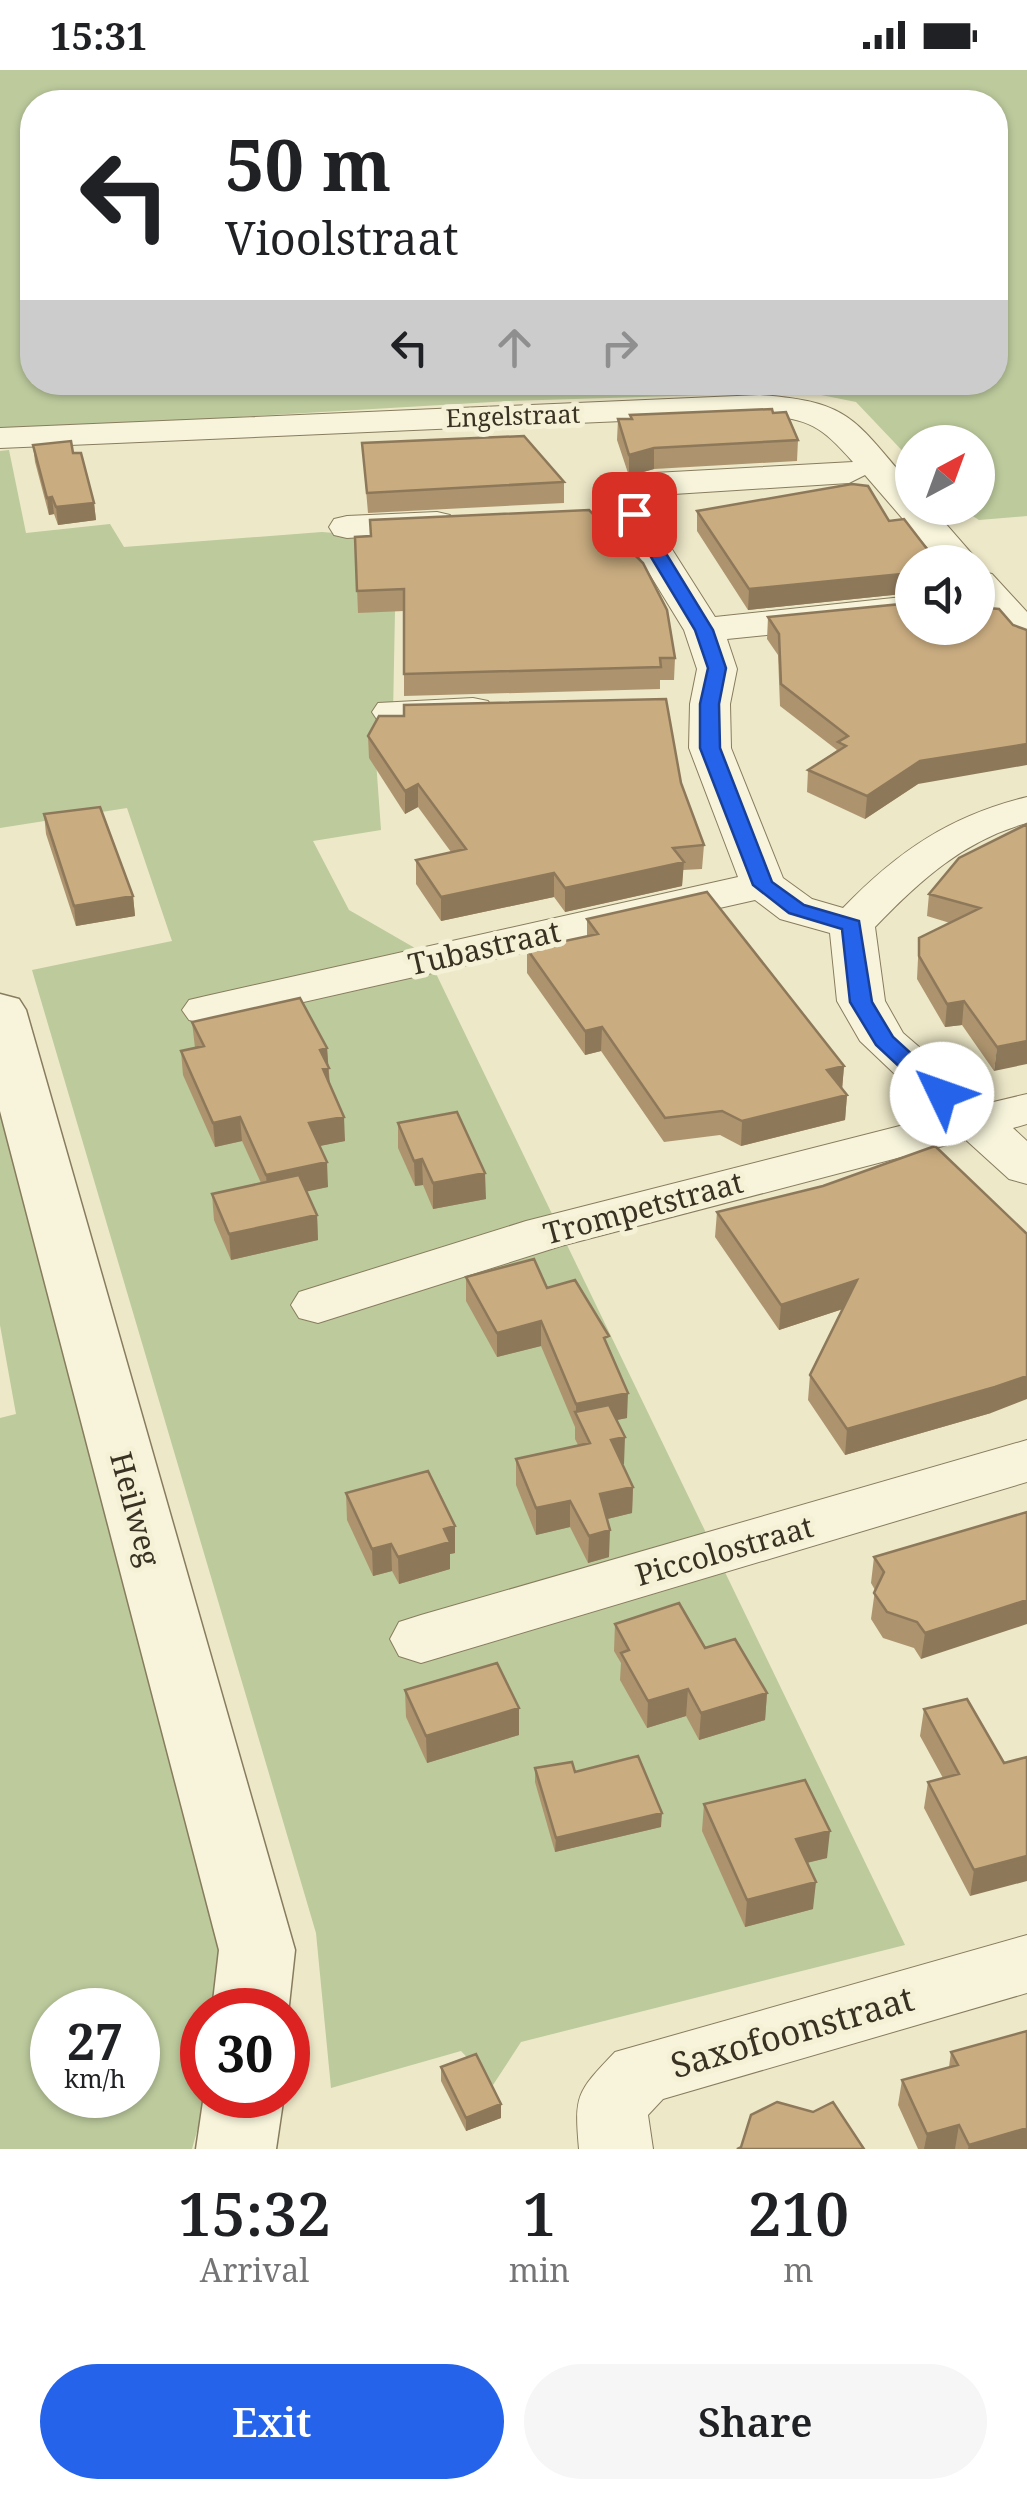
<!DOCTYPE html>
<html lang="en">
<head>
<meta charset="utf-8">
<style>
	:root { --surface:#fff; --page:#f6f6f6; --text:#202124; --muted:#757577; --accent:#2563eb }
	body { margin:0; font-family:"Noto Serif",serif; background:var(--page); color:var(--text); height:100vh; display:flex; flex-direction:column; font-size:38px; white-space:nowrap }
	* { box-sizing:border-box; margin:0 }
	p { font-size:32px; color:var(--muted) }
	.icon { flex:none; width:55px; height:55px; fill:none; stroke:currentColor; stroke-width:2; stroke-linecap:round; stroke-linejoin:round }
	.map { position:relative; height:2079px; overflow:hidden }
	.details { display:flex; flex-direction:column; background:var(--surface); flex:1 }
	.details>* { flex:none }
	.banner { position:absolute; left:20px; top:20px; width:988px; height:305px; border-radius:40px; box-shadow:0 2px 8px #0004; background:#fff; color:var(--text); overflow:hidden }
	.needle { width:65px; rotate:41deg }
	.tools { position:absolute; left:895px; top:355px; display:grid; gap:20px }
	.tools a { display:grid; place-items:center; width:100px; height:100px; border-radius:50%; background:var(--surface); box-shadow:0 2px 8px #0004; font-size:50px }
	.speed { position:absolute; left:30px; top:1918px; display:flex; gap:20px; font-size:50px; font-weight:700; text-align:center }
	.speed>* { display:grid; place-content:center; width:130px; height:130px; border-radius:50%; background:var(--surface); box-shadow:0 2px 8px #0004; line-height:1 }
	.speed small { font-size:25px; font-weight:400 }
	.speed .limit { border:15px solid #d22; background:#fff; color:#111 }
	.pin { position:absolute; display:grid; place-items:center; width:85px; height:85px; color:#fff; margin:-42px; border-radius:20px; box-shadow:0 5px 15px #0006 }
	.me { position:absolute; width:110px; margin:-55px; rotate:312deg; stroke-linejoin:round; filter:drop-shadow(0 0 8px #0008) }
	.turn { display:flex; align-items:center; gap:35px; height:210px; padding:0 40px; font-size:45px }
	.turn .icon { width:130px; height:130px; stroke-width:2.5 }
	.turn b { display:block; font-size:70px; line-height:85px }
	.lanes { display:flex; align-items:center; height:95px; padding:0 40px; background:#0003; justify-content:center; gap:50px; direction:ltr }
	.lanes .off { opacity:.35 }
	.eta { display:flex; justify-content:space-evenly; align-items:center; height:170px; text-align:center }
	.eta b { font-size:60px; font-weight:600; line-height:70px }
	.action { display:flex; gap:20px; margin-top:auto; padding:20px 40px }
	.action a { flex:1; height:115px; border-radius:60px; background:var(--accent); color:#fff; font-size:40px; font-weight:600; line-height:115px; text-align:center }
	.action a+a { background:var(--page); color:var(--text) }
	.status { display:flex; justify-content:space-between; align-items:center; height:70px; padding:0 50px; background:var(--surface); direction:ltr }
	.status svg { height:28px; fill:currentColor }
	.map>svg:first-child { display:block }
	.green { fill:#bcca9c; fill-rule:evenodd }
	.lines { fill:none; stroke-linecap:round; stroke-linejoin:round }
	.minor-casing { stroke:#887c5e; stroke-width:2 }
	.tertiary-casing { stroke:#887c5e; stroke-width:3 }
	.minor { fill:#f7f4db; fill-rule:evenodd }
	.tertiary { fill:#f7f4db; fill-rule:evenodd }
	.wall { fill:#ad946e }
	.shaded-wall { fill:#8d785a }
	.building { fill:#c9ac80; stroke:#8d785a; stroke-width:2.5 }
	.route { fill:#2563eb; stroke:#184099; stroke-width:2.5 }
	.labels { text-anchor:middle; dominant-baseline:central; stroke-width:10; stroke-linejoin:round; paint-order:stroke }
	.far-street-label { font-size:25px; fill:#393121; stroke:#f4f1d7 }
	.street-label { font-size:30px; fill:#393121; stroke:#f4f1d7 }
	.near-street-label { font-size:35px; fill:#393121; stroke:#f4f1d7 }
</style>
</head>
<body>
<div class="status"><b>15:31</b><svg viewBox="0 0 49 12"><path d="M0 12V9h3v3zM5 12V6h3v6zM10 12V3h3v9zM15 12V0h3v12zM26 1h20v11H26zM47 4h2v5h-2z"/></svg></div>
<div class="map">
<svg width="1027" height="2079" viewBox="0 0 1027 2079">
	<rect width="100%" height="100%" fill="#ede8c8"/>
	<path class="green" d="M0 0H1027V446L979 450 960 438H978V372H912V391L856 332 806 322 509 331 0 361ZM32 32H995V312H32Z
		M9 380 26 463 110 454 124 477 322 462 359 465 395 540 393 645 374 663 381 760 313 771 349 840 427 885 905 1875 521 1972 493 2015 461 1981 331 2018 316 1863 32 900 172 871 127 738 0 758V381Z
		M0 1024 217 1864 222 1940H202V2025H207L192 2079H0V1348L16 1344 0 1255ZM52 1940H138V2025H52Z"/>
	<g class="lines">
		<g class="minor-casing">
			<path id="minor" d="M760 325C852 331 855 351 912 416V438H932L979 492H940L865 405 849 413 658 425 642 432 715 547 912 526V550L727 569 737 599 730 634 731 678 783 808 812 829 843 838C898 781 950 746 1027 727V753C964 770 919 811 875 857L885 931 903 963 985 1034 1027 1024V1054L1013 1058 1027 1071V1114L1009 1109 966 1070 561 1176 318 1253 299 1248 291 1235 299 1222 526 1151 939 1046 860 971 837 931 830 863 780 849 755 830 206 954 189 950 182 940 189 930 206 926 738 807 689 678 690 634 697 599 684 560 605 431 619 413 654 403 853 392C820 355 810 349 760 345L0 378V358Z
				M437 442 450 445 455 453 450 461 347 468 334 465 329 457 334 449 347 446Z
				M978 501 992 504 1027 542V578L1013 574 978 535Z
				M473 628 488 631 494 640 488 649 393 654 378 651 372 642 378 633Z
				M1027 1370V1412L421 1593 399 1586 390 1569 399 1552 421 1545Z
				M1027 1865V1923L663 2029 648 2045 653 2079H579C574 2024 577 2022 615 1982Z"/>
		</g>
		<g class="tertiary-casing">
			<path id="tertiary" d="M0 924 19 929 26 940 295 1880 288 1944V1940H212L219 1880 0 1041Z
				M204 2025H284L276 2079H196Z"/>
		</g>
		<use href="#minor" class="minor"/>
		<use href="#tertiary" class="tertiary"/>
	</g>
	<path class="wall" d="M773 343 798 370 797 391 654 399 629 406 617 370 618 349H630V345Z
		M362 373 564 412V433L368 443Z
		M33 375 73 383 94 433 96 450 58 455 54 444 49 445 35 392Z
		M697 441 912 492V523L748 540 697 461Z
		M370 450 675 588 674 610H660V619L404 626V541L358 543 355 467 370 466Z
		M768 547 918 714 865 749 807 722 808 700 837 680 780 636 778 585 767 569Z
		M368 666 681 713 704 775 702 799 683 800 682 816 565 842 554 827 441 851 416 814V790L451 782 418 737 405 744 369 688Z
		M44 744 133 826 135 846 76 856 46 764Z
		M1027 754 994 1001 962 955 945 957 917 909 919 868 950 853 927 846 929 824Z
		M587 849 844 996 842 1019 847 1025 845 1050 741 1076 720 1065 664 1072 601 981 585 985 527 903V879L587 866Z
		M192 952 327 978 330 1014 345 1071 319 1076 328 1117 306 1121 317 1145 318 1170 231 1190 214 1150 212 1124 261 1113 242 1071 215 1077 183 1005 181 981 195 978Z
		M398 1053 486 1129 433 1139 423 1115 415 1116 398 1078Z
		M717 1142 991 1343 845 1385 808 1330 810 1305 843 1239 779 1260 715 1167Z
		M466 1207 547 1218 609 1279 627 1348 616 1350 624 1394H622L633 1417 632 1443 607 1449 609 1487 588 1493 570 1457 536 1465 516 1415V1389L578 1375 575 1369V1357L541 1276 497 1287 466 1231Z
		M346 1423 455 1456V1483L450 1484V1499L399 1514 392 1501 373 1506 347 1450Z
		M1027 1442 921 1589 914 1578 883 1568 871 1549 875 1520 871 1513 874 1487Z
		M615 1554 705 1578 767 1623 765 1650 699 1670 686 1646 647 1658 620 1610 621 1593 614 1581Z
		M405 1620 519 1638V1665L427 1693 406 1647Z
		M924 1639 1004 1693 970 1826 924 1738 928 1712 943 1708 920 1666Z
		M535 1698 575 1702 661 1757 555 1782 535 1712Z
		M704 1734 827 1788 807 1793 813 1839 745 1857 702 1761Z
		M951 1982 1027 2079H918L898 2035 902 2010 949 1997Z
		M441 1997 501 2034V2048L466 2061 441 2011Z"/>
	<path class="shaded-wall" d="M654 378V399L629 406V385Z
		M52 427 54 444 49 445 47 428Z
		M94 433 96 450 58 455 56 437Z
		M912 503V523L748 540 749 519Z
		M1027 674V695L918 714 865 749 867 726 920 691Z
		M418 714V737L405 744V721Z
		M684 792 682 816 565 842V818Z
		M554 803V827L441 851V827Z
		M133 826 135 846 76 856 74 836Z
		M964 931 962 955 945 957 947 934Z
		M602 957 601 981 585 985V961Z
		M1027 971V994L994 1001 997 977Z
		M327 978 330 1022 323 1003 320 980Z
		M844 996 842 1020 827 1000Z
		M847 1025 845 1050 741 1076 742 1051Z
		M240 1047 242 1071 215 1077 213 1053Z
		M344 1047 345 1071 310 1078 309 1053Z
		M422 1089 423 1115 415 1116 414 1091Z
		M327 1092 328 1117 268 1130 266 1105Z
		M485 1103 486 1129 433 1139V1113Z
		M317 1145 318 1170 231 1190 229 1164Z
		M857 1210 855 1235 779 1260 781 1235Z
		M541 1251V1276L497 1287V1263Z
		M1027 1306V1329L991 1343 845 1385 847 1359Z
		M628 1323 627 1348 582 1357 576 1344V1334Z
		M625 1367 624 1394 610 1397 611 1370Z
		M633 1417 632 1443 599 1451 600 1424Z
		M570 1431V1457L536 1465V1438Z
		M455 1456V1483L450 1484V1499L399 1514 398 1487 444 1459Z
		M610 1460 609 1487 588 1493 589 1466Z
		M391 1474 392 1501 373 1506 372 1479Z
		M1027 1530V1554L921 1589 925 1563Z
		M688 1619 686 1646 647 1658 648 1631Z
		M767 1623 765 1650 699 1670 701 1643Z
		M519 1638V1665L427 1693 426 1666Z
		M662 1743 661 1757 555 1782 556 1768Z
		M830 1761 827 1788 793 1796 796 1769Z
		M1027 1786V1811L970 1826 974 1800Z
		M816 1812 813 1839 745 1857 747 1830Z
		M501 2034V2048L466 2061V2048Z
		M959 2055 955 2079H924L927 2064Z
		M1027 2058V2079H968L969 2075Z"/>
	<path class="building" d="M772 339 773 343 786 342 798 370 654 378 629 385 618 349H632L630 345Z
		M524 366 564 412 367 423 362 373Z
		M71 371 73 383H81L94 433 56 437 52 427 47 428 33 375Z
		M852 414 868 416 889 451 904 449 937 492H912V503L749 519 697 441Z
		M589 440 643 493 667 540 675 588H660L661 597 404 604V519L357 521 355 467 371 466 370 450Z
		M912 533V558H978V537L999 539 1013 555 1027 560V674L920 691 867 726 808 700 846 676 838 672 848 666 781 614 779 564 768 547Z
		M666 629 681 713 704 775 673 778 684 792 565 818 554 803 441 827 416 790 466 779 418 714 405 721 368 666 379 646H404V635Z
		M100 737 133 826 74 836 44 744Z
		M1027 754V971L997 977 964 931 947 934 919 886V868L980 838 929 824 959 788Z
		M707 822 844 996 827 1000 847 1025 742 1051 722 1041 665 1048 602 957 585 961 527 879 598 864 587 849Z
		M300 928 327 978 320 980 329 998 323 999 344 1047 309 1053 327 1092 266 1105 240 1047 213 1053 181 981 204 976 192 952Z
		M457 1042 485 1103 433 1113 422 1089 414 1091 398 1053Z
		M935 1076 1027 1164V1306L995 1317 847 1359 810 1305 857 1210 781 1235 717 1142 823 1116Z
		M299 1105 317 1145 229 1164 212 1124Z
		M534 1189 547 1218 575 1210 609 1266 604 1268 628 1323 576 1334 541 1251 497 1263 466 1207Z
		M609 1335 625 1367 611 1370 633 1417 600 1424 610 1460 589 1466 570 1431 536 1438 516 1389 590 1373 575 1342Z
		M428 1401 455 1456 444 1459 450 1472 398 1487 391 1474 372 1479 346 1423Z
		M1027 1442V1530L925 1563 917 1552 887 1542 874 1523 884 1502 874 1487Z
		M679 1533 705 1578 735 1569 767 1623 701 1643 688 1619 648 1631 621 1583 629 1580 615 1554Z
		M497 1593 519 1638 426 1666 405 1620Z
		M967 1629 1004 1693 1027 1687V1786L974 1800 928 1712 959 1704 924 1639Z
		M638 1686 662 1743 556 1768 535 1698 572 1692 575 1702Z
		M805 1710 830 1761 796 1769 816 1812 747 1830 704 1734Z
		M1027 1961V2058L969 2075 959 2055 927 2064 902 2010 958 1995 951 1982Z
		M476 1984 501 2034 466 2048 441 1997Z
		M777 2032 813 2042 833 2032 864 2079H737L741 2077 751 2045Z"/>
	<path class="route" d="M628 441H640L713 560 726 598 719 634 720 678 772 812 804 835 859 851 872 932 893 967 950 1019V1029H934L876 975 850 932 842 859 789 843 753 815 700 678V634L708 598 695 560 625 444Z"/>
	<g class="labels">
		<g class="far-street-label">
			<text transform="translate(513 345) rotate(-2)">Engelstraat</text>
		</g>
		<g class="street-label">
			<text transform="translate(484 877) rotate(-13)">Tubastraat</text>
			<text transform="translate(643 1137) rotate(-15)">Trompetstraat</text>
			<text transform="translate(136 1439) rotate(75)">Heilweg</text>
			<text transform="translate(724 1480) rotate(-16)">Piccolostraat</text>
		</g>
		<g class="near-street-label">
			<text transform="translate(792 1961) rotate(-16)">Saxofoonstraat</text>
		</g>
	</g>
</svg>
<div class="tools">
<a><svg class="needle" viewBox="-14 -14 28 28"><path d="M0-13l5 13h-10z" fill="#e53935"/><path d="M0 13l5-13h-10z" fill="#757577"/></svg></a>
<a><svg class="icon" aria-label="sound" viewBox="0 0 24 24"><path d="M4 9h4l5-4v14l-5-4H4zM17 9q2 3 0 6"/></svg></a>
</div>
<div class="speed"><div>27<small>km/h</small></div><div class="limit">30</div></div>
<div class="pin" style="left:634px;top:444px;background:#d93025"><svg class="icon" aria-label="arrive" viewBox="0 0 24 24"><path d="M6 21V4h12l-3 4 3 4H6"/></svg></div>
<svg class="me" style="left:942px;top:1024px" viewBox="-20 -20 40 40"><circle r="19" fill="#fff"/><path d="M0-13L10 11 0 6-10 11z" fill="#2563eb"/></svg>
<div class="banner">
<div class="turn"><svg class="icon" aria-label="left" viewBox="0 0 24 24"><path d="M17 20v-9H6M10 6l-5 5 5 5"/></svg><div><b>50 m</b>Vioolstraat</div></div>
<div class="lanes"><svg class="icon" aria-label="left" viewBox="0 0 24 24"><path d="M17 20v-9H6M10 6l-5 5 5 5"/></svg><svg class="icon off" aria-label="ahead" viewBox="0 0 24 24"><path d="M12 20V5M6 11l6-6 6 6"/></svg><svg class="icon off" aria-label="right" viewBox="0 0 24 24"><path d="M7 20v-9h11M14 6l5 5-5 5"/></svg></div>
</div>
</div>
<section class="details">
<div class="eta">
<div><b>15:32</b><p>Arrival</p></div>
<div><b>1</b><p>min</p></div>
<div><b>210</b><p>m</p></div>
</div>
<div class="action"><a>Exit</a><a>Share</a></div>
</section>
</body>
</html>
